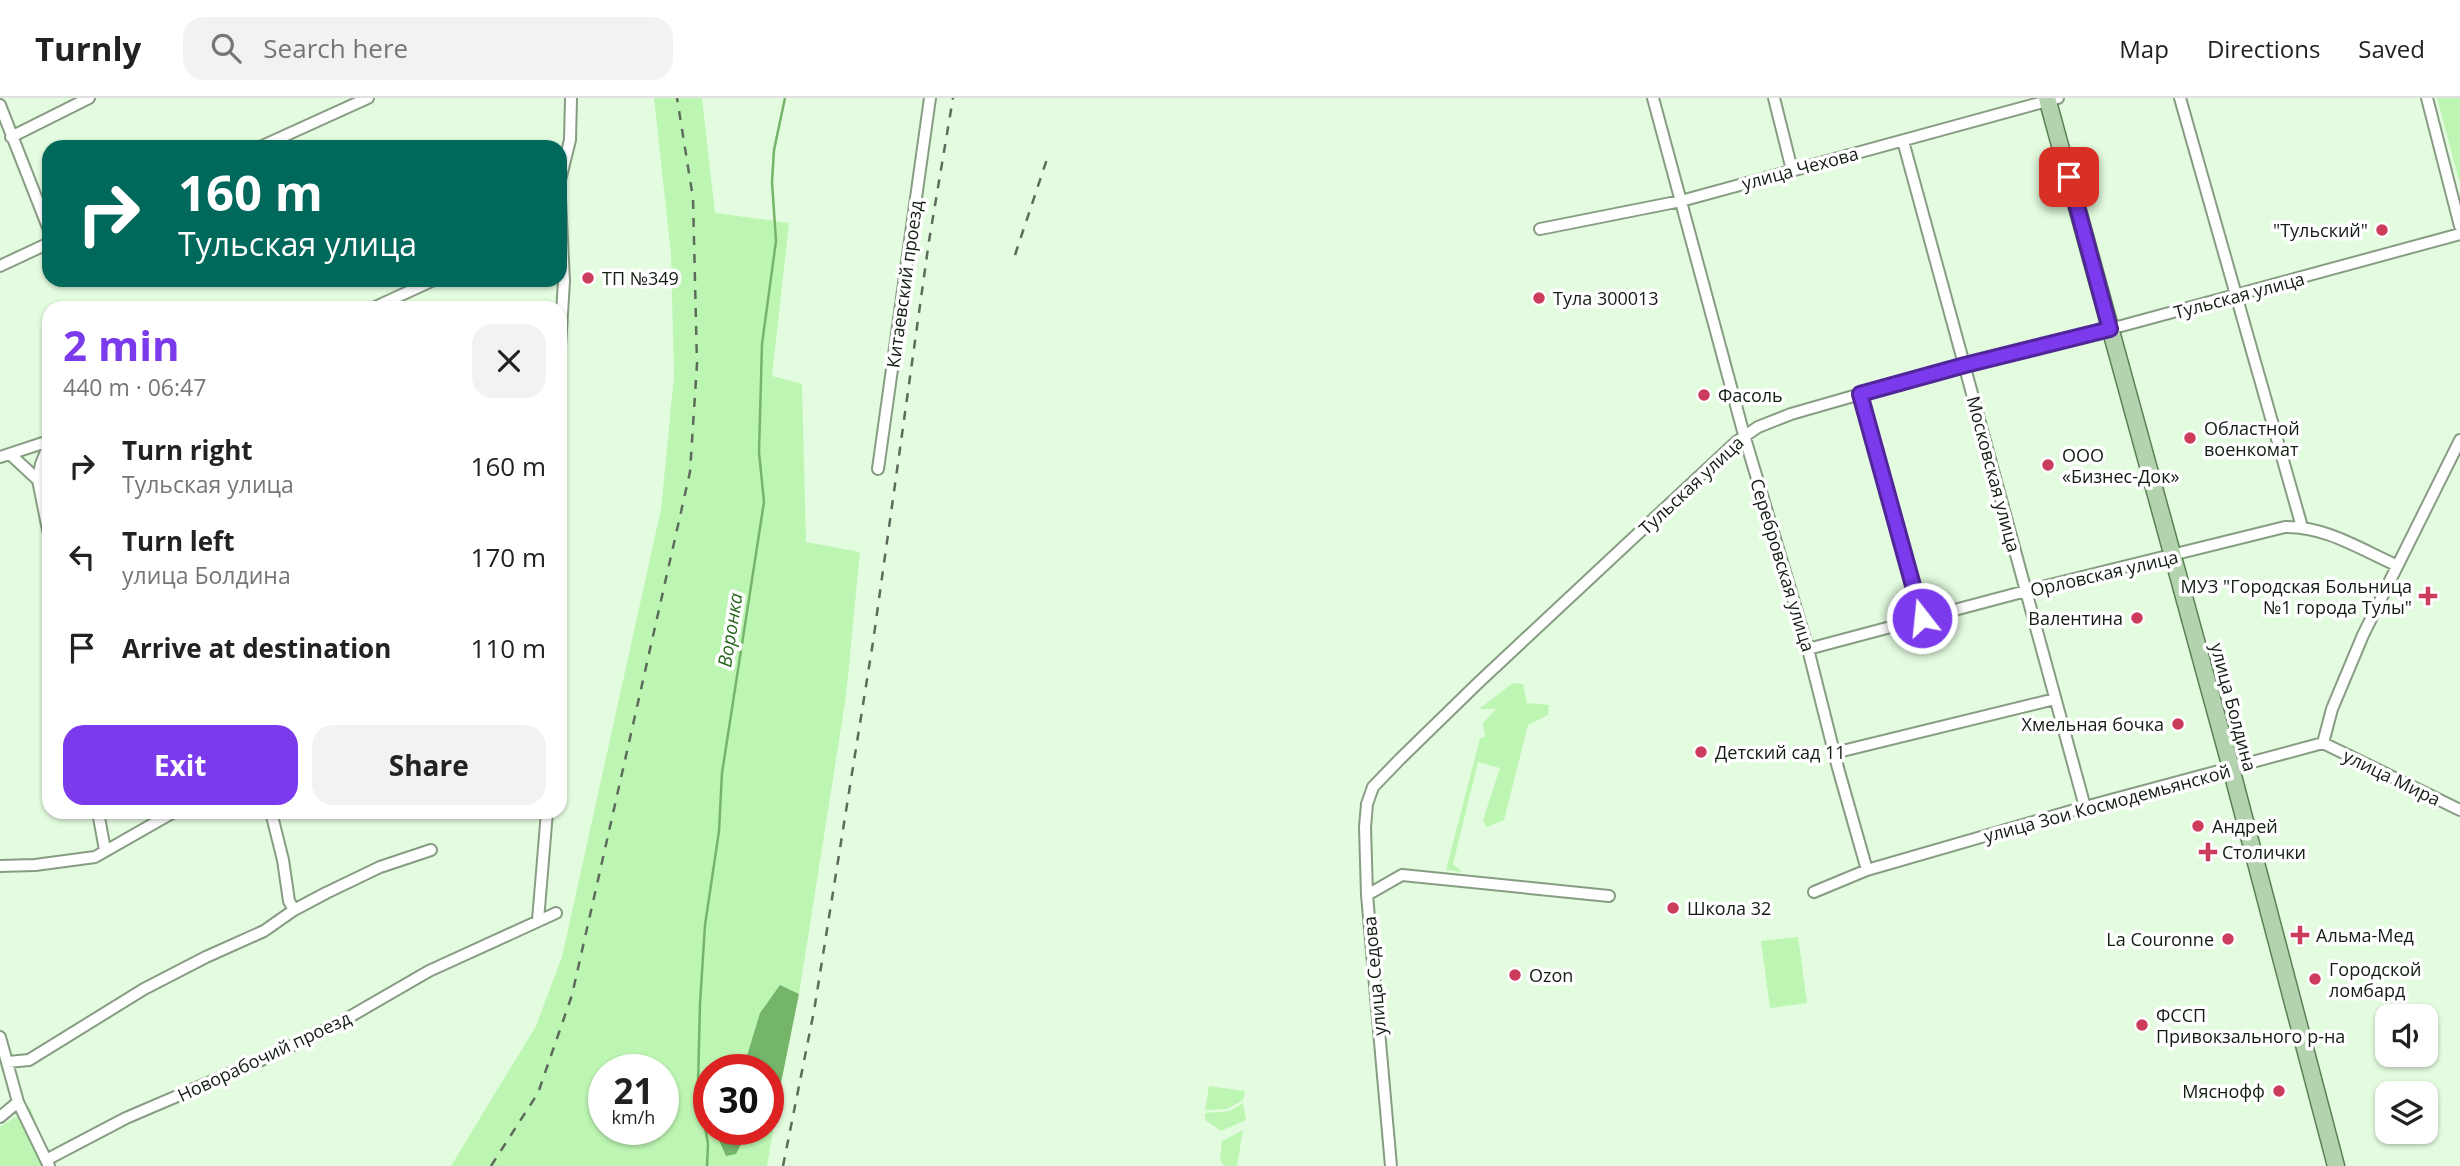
<!DOCTYPE html>
<html lang="en">
<head>
<meta charset="utf-8">
<style>
	:root { --surface:#fff; --page:#f2f2f2; --text:#222; --muted:#767676; --line:#e0e0e0; --accent:#7c3aed }
	body { margin:0; font-family:"Open Sans",sans-serif; background:var(--page); color:var(--text); height:100vh; display:flex; flex-direction:column; font-size:26px; white-space:nowrap }
	* { box-sizing:border-box; margin:0 }
	p { font-size:23px; color:var(--muted) }
	.icon { flex:none; width:38px; height:38px; fill:none; stroke:currentColor; stroke-width:2; stroke-linecap:round; stroke-linejoin:round }
	.map { position:relative; flex:1; overflow:hidden }
	.sheet { position:absolute; left:42px; top:203px; width:525px; height:518px; display:flex; flex-direction:column; background:var(--surface); border-radius:21px; box-shadow:0 2px 5px #0004 }
	.sheet>* { flex:none }
	.top-card { position:absolute; left:42px; top:42px; width:525px; height:147px; border-radius:21px; box-shadow:0 2px 5px #0004; background:#00695c; color:#fff; overflow:hidden }
	.buttons { position:absolute; left:2375px; top:906px; display:grid; gap:14px }
	.buttons a { display:grid; place-items:center; width:63px; height:63px; border-radius:14px; background:var(--surface); box-shadow:0 2px 5px #0004; font-size:35px }
	.speed { position:absolute; left:588px; top:956px; display:flex; gap:14px; font-size:35px; font-weight:700; text-align:center }
	.speed>* { display:grid; place-content:center; width:91px; height:91px; border-radius:50%; background:var(--surface); box-shadow:0 2px 5px #0004; line-height:1 }
	.speed small { font-size:18px; font-weight:400 }
	.speed .limit { border:10px solid #d22; background:#fff; color:#111 }
	.pin { position:absolute; display:grid; place-items:center; width:60px; height:60px; color:#fff; margin:-30px; border-radius:14px; box-shadow:0 4px 10px #0006 }
	.me { position:absolute; width:77px; margin:-38px; rotate:344deg; stroke-linejoin:round; filter:drop-shadow(0 0 5px #0008) }
	.turn { display:flex; align-items:center; gap:24px; height:147px; padding:0 21px; font-size:32px }
	.turn .icon { width:91px; height:91px; stroke-width:2.5 }
	.turn b { display:block; font-size:49px; line-height:60px }
	.round { display:grid; place-items:center; flex:none; width:74px; height:74px; border-radius:21px; background:var(--page) }
	.overview { display:flex; align-items:center; justify-content:space-between; height:119px; padding:0 21px }
	h1 { font-size:42px; font-weight:700; line-height:52px; color:var(--accent) }
	.button { display:flex; gap:14px; margin-top:auto; padding:14px 21px }
	.button a { flex:1; height:80px; border-radius:21px; background:var(--accent); color:#fff; font-size:28px; font-weight:700; line-height:80px; text-align:center }
	.button a+a { background:var(--page); color:var(--text) }
	ul { padding:0; list-style:none }
	li { display:flex; align-items:center; gap:21px; height:91px; padding:0 21px }
	li div { flex:1 }
	li b { display:block; font-size:26px }
	li em { font-style:normal }
	header { display:flex; align-items:center; gap:42px; box-sizing:border-box; height:98px; padding:0 35px; background:var(--surface); border-bottom:2px solid var(--line) }
	header strong { font-size:33px }
	nav { display:flex; gap:38px; margin-inline-start:auto; font-size:24px }
	.search { width:490px; height:63px; background:var(--page); display:flex; align-items:center; gap:18px; box-sizing:border-box; padding:0 24px; border-radius:21px; color:var(--muted); font-size:26px }
	.map>svg:first-child { display:block }
	.green { fill:#bdf6b3; fill-rule:evenodd }
	.water { fill:#74b569 }
	.lines { fill:none; stroke-linecap:round; stroke-linejoin:round }
	.stream { stroke:#74b569; stroke-width:2.5 }
	.street-casing { stroke:#879d83; stroke-width:14 }
	.primary-casing { stroke:#5b8055; stroke-width:19 }
	.street { stroke:#fff; stroke-width:10 }
	.primary { stroke:#b3d3ae; stroke-width:16 }
	.rail { stroke:#5c6b5a; stroke-width:2.5; stroke-dasharray:9 9; stroke-linecap:butt }
	.route-casing { stroke:#51269a; stroke-width:18 }
	.route { stroke:#7c3aed; stroke-width:12 }
	.poi-dot { fill:#cb3c5d; stroke:#fff; stroke-width:2.5 }
	.labels { text-anchor:middle; dominant-baseline:central; stroke-width:7; stroke-linejoin:round; paint-order:stroke }
	.street-label { font-size:18px; fill:#141d13; stroke:#fff }
	.poi-label { font-size:18px; fill:#141d13; stroke:#fff; text-anchor:start }
	.water-label { font-size:19px; font-style:italic; fill:#29671e; stroke:#fff }
</style>
</head>
<body>
<header>
<strong>Turnly</strong>
<div class="search"><svg class="icon" aria-label="search" viewBox="0 0 24 24"><circle cx="10" cy="10" r="6"/><path d="M15 15l6 6"/></svg>Search here</div>
<nav><a>Map</a><a>Directions</a><a>Saved</a></nav>
</header>
<div class="map">
<svg width="2460" height="1068" viewBox="0 0 2460 1068">
	<rect width="100%" height="100%" fill="#e3fbdf"/>
	<path class="green" d="M654 0H702L715 115 789 125 772 278 802 286 806 444 860 454 846 598 799 896 780 887 740 971H709V1031H718V1040L743 1042 736 1031H768V1005L773 1004 779 995 767 1068H451L536 928 562 859 661 411 674 279 671 157ZM604 971H663V1031H604Z
		M2437 0H2460V84L2459 82Z
		M1513 585 1523 586 1527 605 1549 607 1548 617 1528 627 1504 722 1487 729 1483 722 1500 670 1478 664 1453 766 1462 774 1446 772 1480 640 1485 639 1483 625 1496 611H1479Z
		M1798 839 1807 905 1770 910 1761 843Z
		M1209 988 1245 993 1243 1002 1227 1011 1205 1012Z
		M1243 1005 1246 1022 1221 1033 1205 1022V1015L1230 1013Z
		M30 1009 52 1068H0V1029Z
		M1243 1032 1237 1068H1224L1220 1062 1222 1043Z"/>
	<path class="water" d="M780 887 799 896 779 995 773 1004 768 1005V971H740L746 961 760 915Z
		M718 1031H736L743 1042 736 1056 726 1058 718 1040Z"/>
	<g class="lines">
		<path class="stream" d="M707 1068 708 1046 698 987 700 906 705 827 719 733 722 675 764 404 759 354 762 246 776 143 772 84 774 52 785 0"/>
		<g class="street-casing">
			<path id="street" d="M1653 0 1744 337 1808 551 1838 670 1867 772
				M1774 0 1792 72
				M2180 0 2302 429
				M2427 0 2460 128
				M0 7 49 132
				M11 39 89 0
				M1903 43 2085 709
				M260 49 368 0
				M560 82 570 42 571 0
				M560 101 564 183 560 248
				M1540 131 1681 103 2058 0
				M0 168 49 145
				M373 210 434 182
				M1860 296 1922 521
				M11 357 38 382 49 437
				M0 359 49 343
				M878 371 930 0
				M38 382 41 366 49 346
				M1808 551 2026 493 2285 429C2325 428 2360 451 2396 467
				M2323 645 2332 611 2363 537 2460 342
				M2323 645 2460 712
				M1834 655 2055 601
				M98 714 105 752
				M271 714 283 762 289 803 294 812
				M0 768 35 767 95 759 174 714
				M1814 794 1867 772 2085 709 2323 645
				M1367 797 1402 777 1609 798
				M538 822 547 714
				M0 939 18 1004 49 1068
				M8 964 29 962 144 891 206 859 264 833 294 812 326 795 380 769 431 752
				M0 1019 18 1004
				M46 1062 126 1020 266 960 339 925 429 873 556 815
				M1391 1068 1367 797 1365 729 1367 706 1373 689 1400 661 1478 585 1736 344 1758 329 1791 316 1965 266 2125 227 2460 136"/>
		</g>
		<g class="primary-casing">
			<path id="primary" d="M2047 0 2231 670 2336 1068"/>
		</g>
		<use href="#street" class="street"/>
		<use href="#primary" class="primary"/>
		<path class="rail" d="M1015 157 1047 61
			M491 1068 538 995 572 897 690 374 697 266 693 100 677 0
			M783 1068 814 913 873 544 929 143 953 0"/>
	</g>
	<g class="lines">
		<g class="route-casing">
			<path id="route" d="M1922 520 1860 296 1965 267 2110 231 2069 79"/>
		</g>
		<use href="#route" class="route"/>
	</g>
	<g class="poi-dot">
		<circle cx="2382" cy="132" r="7"/>
		<circle cx="588" cy="180" r="7"/>
		<circle cx="1539" cy="200" r="7"/>
		<circle cx="1704" cy="297" r="7"/>
		<circle cx="2190" cy="340" r="7"/>
		<circle cx="2048" cy="367" r="7"/>
		<path d="M2424.5 487.5h7v7h7v7h-7v7h-7v-7h-7v-7h7z"/>
		<circle cx="2137" cy="520" r="7"/>
		<circle cx="2178" cy="626" r="7"/>
		<circle cx="1701" cy="654" r="7"/>
		<circle cx="2198" cy="728" r="7"/>
		<path d="M2204.5 743.5h7v7h7v7h-7v7h-7v-7h-7v-7h7z"/>
		<circle cx="1673" cy="810" r="7"/>
		<path d="M2296.5 826.5h7v7h7v7h-7v7h-7v-7h-7v-7h7z"/>
		<circle cx="2228" cy="841" r="7"/>
		<circle cx="1515" cy="877" r="7"/>
		<circle cx="2315" cy="881" r="7"/>
		<circle cx="2142" cy="927" r="7"/>
		<circle cx="2279" cy="993" r="7"/>
	</g>
	<g class="labels">
		<g class="street-label">
			<text transform="translate(1800 70) rotate(-15)">улица Чехова</text>
			<text transform="translate(904 186) rotate(-82)">Китаевский проезд</text>
			<text transform="translate(2239 197) rotate(-15)">Тульская улица</text>
			<text transform="translate(1994 376) rotate(75)">Московская улица</text>
			<text transform="translate(1691 387) rotate(-43)">Тульская улица</text>
			<text transform="translate(1783 467) rotate(73)">Серебровская улица</text>
			<text transform="translate(2104 475) rotate(-13)">Орловская улица</text>
			<text transform="translate(2234 609) rotate(75)">улица Болдина</text>
			<text transform="translate(2392 679) rotate(26)">улица Мира</text>
			<text transform="translate(2107 705) rotate(-15)">улица Зои Космодемьянской</text>
			<text transform="translate(1374 878) rotate(-95)">улица Седова</text>
			<text transform="translate(264 958) rotate(-25)">Новорабочий проезд</text>
		</g>
		<g class="poi-label">
			<text x="2368" y="132" text-anchor="end">"Тульский"</text>
			<text x="602" y="180">ТП №349</text>
			<text x="1553" y="200">Тула 300013</text>
			<text x="1718" y="297">Фасоль</text>
			<text x="2204" y="330">Областной<tspan x="2204" dy="21">военкомат</tspan></text>
			<text x="2062" y="357">ООО<tspan x="2062" dy="21">«Бизнес-Док»</tspan></text>
			<text x="2412" y="488" text-anchor="end">МУЗ "Городская Больница<tspan x="2412" dy="21">№1 города Тулы"</tspan></text>
			<text x="2123" y="520" text-anchor="end">Валентина</text>
			<text x="2164" y="626" text-anchor="end">Хмельная бочка</text>
			<text x="1715" y="654">Детский сад 11</text>
			<text x="2212" y="728">Андрей</text>
			<text x="2222" y="754">Столички</text>
			<text x="1687" y="810">Школа 32</text>
			<text x="2316" y="837">Альма-Мед</text>
			<text x="2214" y="841" text-anchor="end">La Couronne</text>
			<text x="2329" y="871">Городской<tspan x="2329" dy="21">ломбард</tspan></text>
			<text x="1529" y="877">Ozon</text>
			<text x="2156" y="917">ФССП<tspan x="2156" dy="21">Привокзального р-на</tspan></text>
			<text x="2265" y="993" text-anchor="end">Мяснофф</text>
		</g>
		<g class="water-label">
			<text transform="translate(730 532) rotate(-81)">Воронка</text>
		</g>
	</g>
</svg>
<div class="buttons">
<a><svg class="icon" aria-label="sound" viewBox="0 0 24 24"><path d="M4 9h4l5-4v14l-5-4H4zM17 9q2 3 0 6"/></svg></a>
<a><svg class="icon" aria-label="layers" viewBox="0 0 24 24"><path d="M12 4l9 5-9 5-9-5zM3 14l9 5 9-5"/></svg></a>
</div>
<div class="speed"><div>21<small>km/h</small></div><div class="limit">30</div></div>
<div class="pin" style="left:2069px;top:79px;background:#d93025"><svg class="icon" aria-label="arrive" viewBox="0 0 24 24"><path d="M6 21V4h12l-3 4 3 4H6"/></svg></div>
<svg class="me" style="left:1922px;top:520px" viewBox="-20 -20 40 40"><circle r="17" fill="#7c3aed" stroke="#fff" stroke-width="3"/><path d="M0-11L8 9 0 5-8 9z" fill="#fff"/></svg>
<div class="top-card">
<div class="turn"><svg class="icon" aria-label="right" viewBox="0 0 24 24"><path d="M7 20v-9h11M14 6l5 5-5 5"/></svg><div><b>160 m</b>Тульская улица</div></div>
</div>
<section class="sheet">
<div class="overview"><div><h1>2 min</h1><p>440 m · 06:47</p></div><a class="round"><svg class="icon" aria-label="close" viewBox="0 0 24 24"><path d="M6 6l12 12M18 6L6 18"/></svg></a></div>
<ul>
<li><svg class="icon" aria-label="right" viewBox="0 0 24 24"><path d="M7 20v-9h11M14 6l5 5-5 5"/></svg><div><b>Turn right</b><p>Тульская улица</p></div><em>160 m</em></li>
<li><svg class="icon" aria-label="left" viewBox="0 0 24 24"><path d="M17 20v-9H6M10 6l-5 5 5 5"/></svg><div><b>Turn left</b><p>улица Болдина</p></div><em>170 m</em></li>
<li><svg class="icon" aria-label="arrive" viewBox="0 0 24 24"><path d="M6 21V4h12l-3 4 3 4H6"/></svg><div><b>Arrive at destination</b></div><em>110 m</em></li>
</ul>
<div class="button"><a>Exit</a><a>Share</a></div>
</section>
</div>
</body>
</html>
